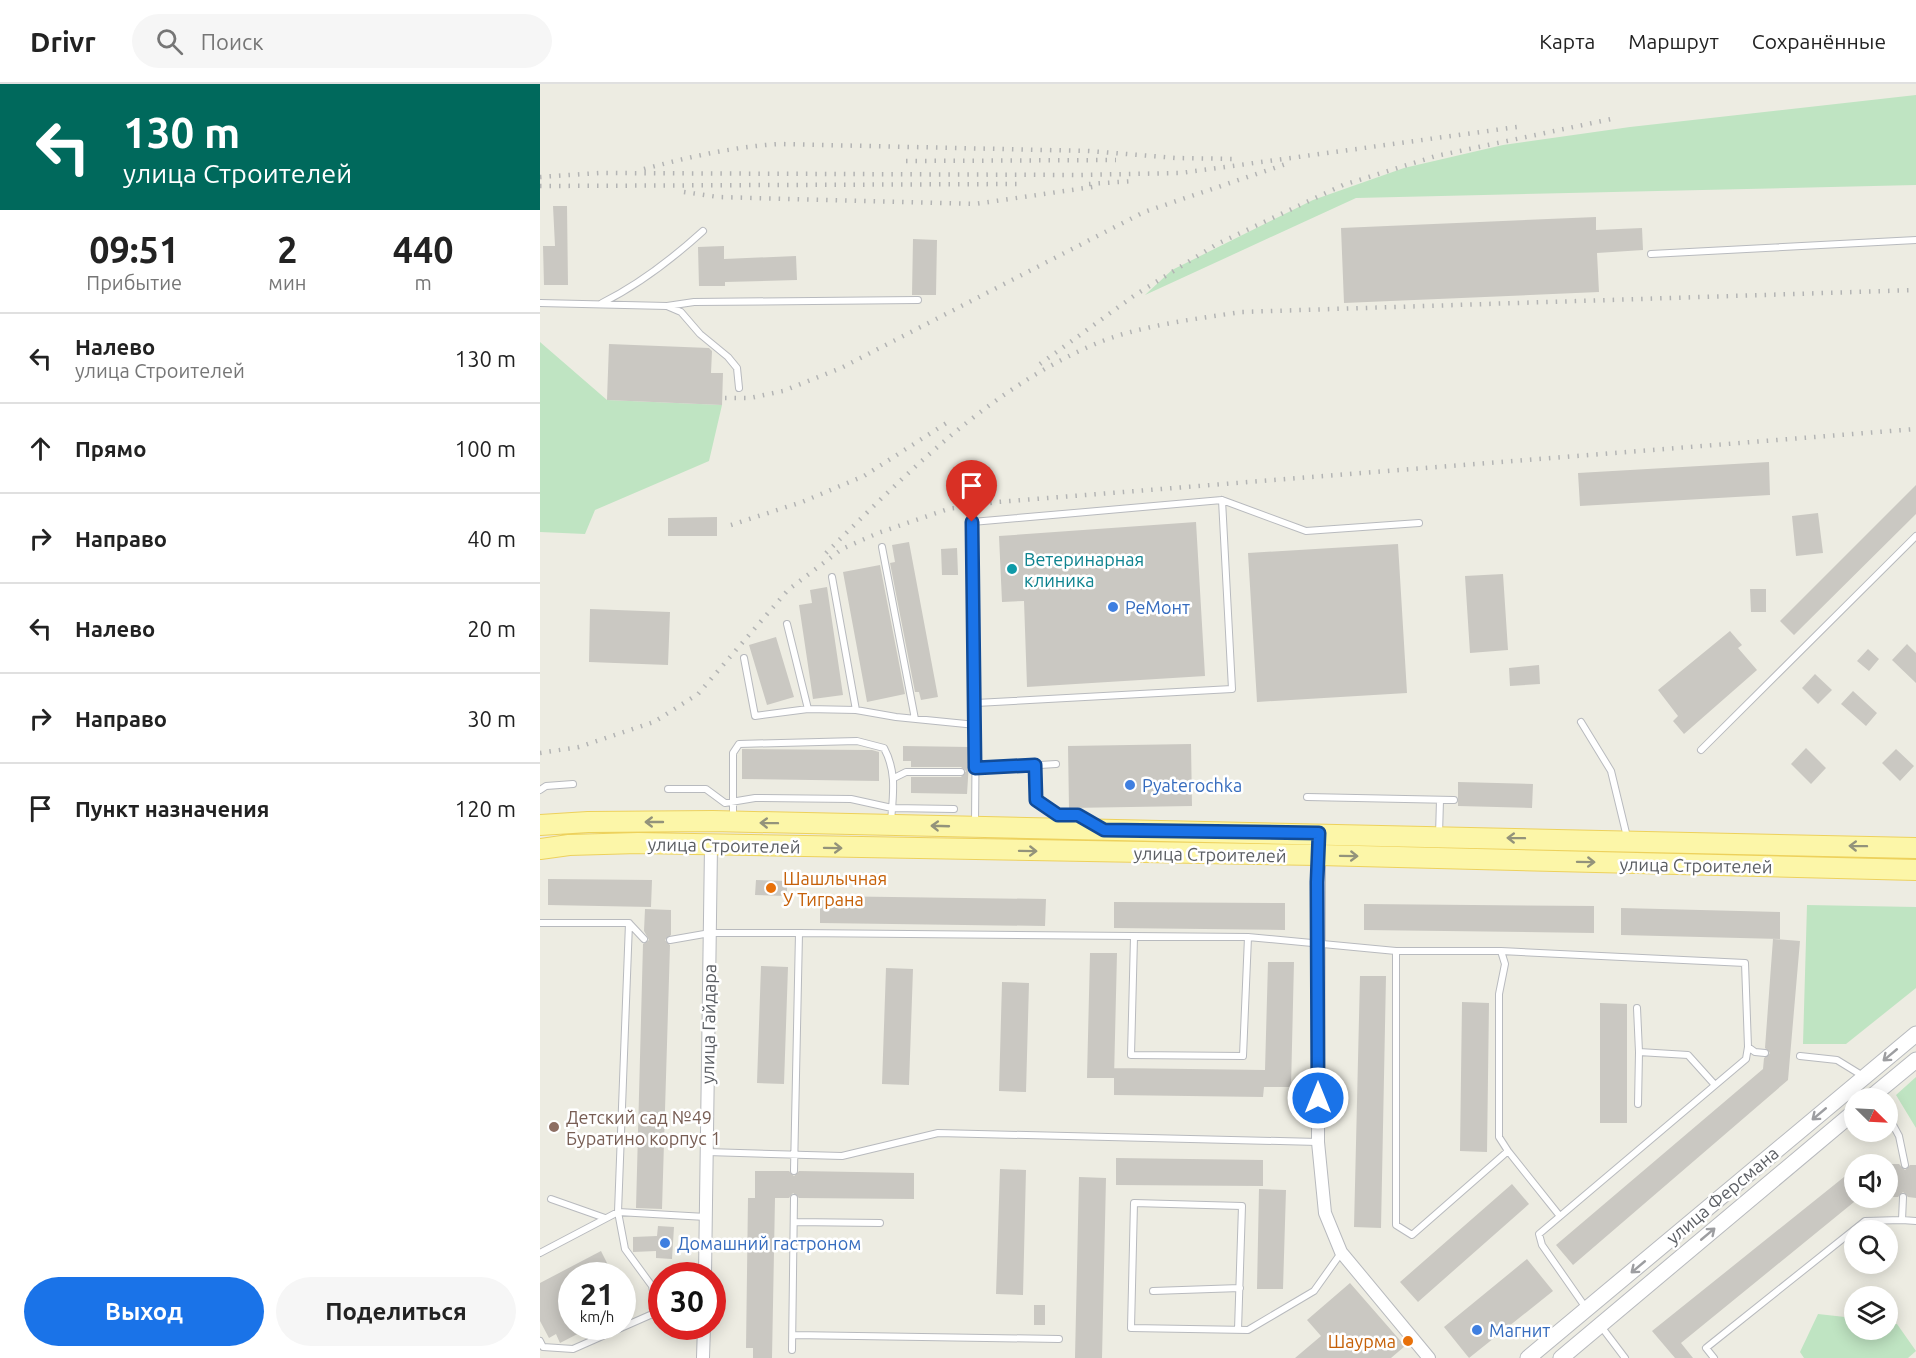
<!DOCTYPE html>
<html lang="ru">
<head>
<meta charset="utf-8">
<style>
	:root { --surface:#fff; --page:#f6f6f6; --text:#222; --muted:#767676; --line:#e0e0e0; --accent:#1a73e8 }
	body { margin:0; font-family:Ubuntu,sans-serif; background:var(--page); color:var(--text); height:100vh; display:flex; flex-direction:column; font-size:22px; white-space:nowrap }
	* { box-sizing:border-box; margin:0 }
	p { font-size:20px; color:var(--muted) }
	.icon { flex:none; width:33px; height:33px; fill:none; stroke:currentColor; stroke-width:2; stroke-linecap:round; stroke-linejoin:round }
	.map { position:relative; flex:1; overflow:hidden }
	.side { display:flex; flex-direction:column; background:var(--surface); width:540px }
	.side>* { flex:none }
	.guide { background:#00695c; color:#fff; overflow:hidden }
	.needle { width:39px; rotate:114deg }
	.tools { position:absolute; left:1304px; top:1004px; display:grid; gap:12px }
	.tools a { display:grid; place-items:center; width:54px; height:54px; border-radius:50%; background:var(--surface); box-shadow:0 3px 15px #0003; font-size:30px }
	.speed { position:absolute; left:18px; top:1178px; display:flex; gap:12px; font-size:30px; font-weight:700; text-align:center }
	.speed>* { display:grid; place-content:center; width:78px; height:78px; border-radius:50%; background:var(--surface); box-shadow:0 3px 15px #0003; line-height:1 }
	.speed small { font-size:15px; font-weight:400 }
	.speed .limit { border:9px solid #d22; background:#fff; color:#111 }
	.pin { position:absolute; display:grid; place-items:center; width:51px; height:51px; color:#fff; margin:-62px -26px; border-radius:50% 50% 50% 0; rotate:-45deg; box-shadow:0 0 6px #0007 }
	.pin .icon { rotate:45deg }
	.me { position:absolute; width:66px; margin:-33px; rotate:0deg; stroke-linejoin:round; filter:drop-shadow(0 0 4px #0008) }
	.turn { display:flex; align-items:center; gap:21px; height:126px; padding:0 24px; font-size:27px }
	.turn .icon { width:78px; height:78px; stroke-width:2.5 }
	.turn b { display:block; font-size:42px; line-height:51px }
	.eta { display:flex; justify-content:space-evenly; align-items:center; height:102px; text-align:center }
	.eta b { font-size:36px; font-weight:700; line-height:42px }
	.primary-button { display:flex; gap:12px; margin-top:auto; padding:12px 24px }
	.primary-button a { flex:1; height:69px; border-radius:36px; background:var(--accent); color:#fff; font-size:24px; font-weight:700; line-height:69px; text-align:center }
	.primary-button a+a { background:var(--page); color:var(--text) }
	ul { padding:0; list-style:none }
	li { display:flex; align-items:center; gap:18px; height:90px; padding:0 24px; border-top:2px solid var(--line) }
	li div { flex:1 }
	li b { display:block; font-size:22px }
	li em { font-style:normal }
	header { display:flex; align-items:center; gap:36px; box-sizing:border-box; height:84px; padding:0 30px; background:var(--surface); border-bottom:2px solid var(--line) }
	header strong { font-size:28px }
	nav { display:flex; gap:33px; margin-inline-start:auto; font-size:21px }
	.search { width:420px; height:54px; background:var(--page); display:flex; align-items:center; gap:15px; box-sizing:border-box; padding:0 21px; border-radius:33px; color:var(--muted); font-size:22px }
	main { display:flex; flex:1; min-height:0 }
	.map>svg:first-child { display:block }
	.green { fill:#bfe4c2 }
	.building { fill:#cac8c2 }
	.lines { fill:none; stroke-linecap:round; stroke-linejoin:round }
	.service-casing { stroke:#b8babe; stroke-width:8 }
	.minor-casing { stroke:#b8babe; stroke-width:14 }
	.tertiary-casing { stroke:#b8babe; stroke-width:17 }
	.primary-casing { stroke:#edd15c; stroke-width:22 }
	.service { stroke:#fff; stroke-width:6 }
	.minor { stroke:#fff; stroke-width:12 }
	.tertiary { stroke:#fff; stroke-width:15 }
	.primary { stroke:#fcf6a8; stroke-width:20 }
	.rail { stroke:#b3b4b4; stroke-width:4.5; stroke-dasharray:1.5 8; stroke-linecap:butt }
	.oneway { stroke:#93937b }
	.oneway2 { stroke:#9d9ea1 }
	.route-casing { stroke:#114b97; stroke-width:15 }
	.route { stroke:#1a73e8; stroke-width:10 }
	.culture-dot { fill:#0f9aa8; stroke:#fff; stroke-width:2 }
	.shop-dot { fill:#3f7fe0; stroke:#fff; stroke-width:2 }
	.food-dot { fill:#e8710a; stroke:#fff; stroke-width:2 }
	.education-dot { fill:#8d6e63; stroke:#fff; stroke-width:2 }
	.labels { text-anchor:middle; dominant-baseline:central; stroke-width:5; stroke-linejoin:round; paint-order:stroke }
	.culture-label { font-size:18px; fill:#0d838f; stroke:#fff; text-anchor:start }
	.shop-label { font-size:18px; fill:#366cbe; stroke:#fff; text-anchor:start }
	.street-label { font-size:18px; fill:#5b5e63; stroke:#fff }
	.food-label { font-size:18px; fill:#c56008; stroke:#fff; text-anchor:start }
	.education-label { font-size:18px; fill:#785e54; stroke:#fff; text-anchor:start }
</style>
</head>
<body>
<header>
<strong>Drivr</strong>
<div class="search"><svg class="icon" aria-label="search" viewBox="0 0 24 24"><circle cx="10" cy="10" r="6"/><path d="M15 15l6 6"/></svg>Поиск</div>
<nav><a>Карта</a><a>Маршрут</a><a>Сохранённые</a></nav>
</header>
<main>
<section class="side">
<div class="guide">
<div class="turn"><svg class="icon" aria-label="left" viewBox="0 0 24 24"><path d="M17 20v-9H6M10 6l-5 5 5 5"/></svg><div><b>130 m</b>улица Строителей</div></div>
</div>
<div class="eta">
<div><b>09:51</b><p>Прибытие</p></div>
<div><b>2</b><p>мин</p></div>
<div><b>440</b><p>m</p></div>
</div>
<ul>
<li><svg class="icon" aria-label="left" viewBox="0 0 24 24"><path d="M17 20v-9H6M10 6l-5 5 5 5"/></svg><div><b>Налево</b><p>улица Строителей</p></div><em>130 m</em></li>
<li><svg class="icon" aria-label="ahead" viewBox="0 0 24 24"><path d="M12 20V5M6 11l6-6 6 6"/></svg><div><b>Прямо</b></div><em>100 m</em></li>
<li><svg class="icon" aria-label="right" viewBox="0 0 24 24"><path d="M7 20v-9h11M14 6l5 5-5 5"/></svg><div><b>Направо</b></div><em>40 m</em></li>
<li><svg class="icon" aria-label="left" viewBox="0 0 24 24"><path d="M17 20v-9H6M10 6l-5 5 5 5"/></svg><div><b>Налево</b></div><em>20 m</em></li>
<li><svg class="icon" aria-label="right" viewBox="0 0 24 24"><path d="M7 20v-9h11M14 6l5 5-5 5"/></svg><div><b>Направо</b></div><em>30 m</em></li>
<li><svg class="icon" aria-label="arrive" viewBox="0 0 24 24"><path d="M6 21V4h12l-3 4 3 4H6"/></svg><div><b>Пункт назначения</b></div><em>120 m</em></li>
</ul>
<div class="primary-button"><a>Выход</a><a>Поделиться</a></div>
</section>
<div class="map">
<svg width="1376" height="1274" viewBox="0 0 1376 1274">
	<rect width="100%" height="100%" fill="#edece2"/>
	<path class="green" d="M1376 11V101L816 114 605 211 632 186 773 116 864 84 963 61 1090 43Z
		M0 258 67 316 182 321 169 377 55 426 45 450 0 448Z
		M1267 821 1376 823V904L1306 960H1263Z
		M1376 993V1044L1356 1011Z
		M1278 1230 1314 1234V1245H1347V1239L1357 1240 1376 1267 1368 1274H1264L1260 1268Z"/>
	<path class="building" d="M13 122H27L28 201H4L3 162H15Z
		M1056 133V146L1102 144 1103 166 1057 169 1059 208 804 219 801 144Z
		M373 155 397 156 396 211H372Z
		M184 162V175L256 172 257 196 185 198V202H159L158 163Z
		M69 260 169 264 172 267 171 289H183L182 321 67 316Z
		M1229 378 1230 411 1040 422 1038 389Z
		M1376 401V430L1254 551 1240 537Z
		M1278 429 1283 469 1256 472 1252 432Z
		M177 433V452H128V434Z
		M656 438 665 592 487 603 484 517 462 518 459 452Z
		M369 458 398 613 381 616 379 608H375L350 479 355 478 352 461Z
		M858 460 867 609 717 618 708 469Z
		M417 464 418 491H402L401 465Z
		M340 481 365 610 327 618 303 488Z
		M963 490 968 566 930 569 925 492Z
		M287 503 303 611 273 615 259 521 272 519 270 506Z
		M1210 505H1226V528H1211Z
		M50 525 130 528 128 581 49 578Z
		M1190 547 1202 561 1198 564 1217 586 1144 650 1133 637 1138 632 1118 606Z
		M236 553 254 613 227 621 209 561Z
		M1367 560 1376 569V599L1352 576Z
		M1328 565 1339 575 1329 587 1317 577Z
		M999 581 1000 600 970 602 969 584Z
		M1275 590 1292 606 1278 620 1262 604Z
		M1313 607 1337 629 1326 642 1301 620Z
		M651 660 652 722 529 724 528 662Z
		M363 662 430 663 427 710 371 709V693H421L426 687 421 683H371V677H363Z
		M1266 664 1286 684 1271 700 1251 680Z
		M202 665 332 666 339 668V697L202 695Z
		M1356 665 1374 682 1360 697 1342 679Z
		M918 698 993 700 992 724 918 722Z
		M8 795 112 796 111 823 8 821Z
		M216 796 247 797V812L215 811Z
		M280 812 506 815 505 842 280 839Z
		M574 818 745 819V846L574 844Z
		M824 820 1054 822V849L824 846Z
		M1081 824 1240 828V855L1081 851Z
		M105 825 131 826V851L125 856 130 861 122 1125 96 1124 103 860 109 856 104 847Z
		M1233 855 1260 857 1248 996 1033 1181 1016 1161 1223 985 1224 974 1230 969 1225 964Z
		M550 869H577L574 994H547Z
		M728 878H754L751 1003H724L723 1013 574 1011V984L725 986Z
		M221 882 248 883 244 1000 217 999Z
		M346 884 373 885 369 1001 342 1000Z
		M820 892H846L841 1144 814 1143Z
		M462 898 489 899 486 1008 459 1007Z
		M922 918 949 919 947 1068 920 1067Z
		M1060 919 1087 920V1039H1060Z
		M576 1074 723 1076V1102L576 1101Z
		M1347 1080H1359L1365 1086 1370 1081H1376V1114L1368 1113 1363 1108 1358 1113H1347Z
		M460 1085 486 1086 483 1211 456 1210Z
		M1314 1085V1118L1141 1259 1153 1274H1135L1112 1247Z
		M215 1087H249L254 1092 259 1087 374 1089V1115L259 1114 253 1109 249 1114H235L232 1274H213V1264H206L208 1114H215Z
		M539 1093 566 1094 562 1274H535Z
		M972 1100 989 1120 878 1218 860 1198Z
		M719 1105 746 1106 743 1205H717Z
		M118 1142 134 1143 132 1175 116 1174V1167L93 1168V1153L117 1152Z
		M61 1167 73 1191H32V1242H53L20 1259 16 1250 9 1254 0 1237V1199Z
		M987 1175 1013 1207 929 1274 904 1243Z
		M810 1199 865 1262 851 1274H755L781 1252 767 1236Z
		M494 1221H505V1241H494Z"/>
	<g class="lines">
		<g class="service-casing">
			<path id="service" d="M1111 170 1376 156
				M0 219 127 222 141 228 160 250 188 273 197 284 199 304
				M62 219C100 200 131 176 163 147
				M127 222 154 218 378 216
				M682 416 766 447 879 439
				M342 463 375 635
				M292 493 316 626 356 633 436 641
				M247 540 268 625 316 626
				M204 574 215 632 268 625
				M1041 638 1071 687 1087 753
				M1161 666 1376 452
				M495 681 497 716 518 731H538L553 740
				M435 685 516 680
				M354 694 366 688H421
				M128 705H166L185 719 215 714 311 715 352 724 414 725
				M0 706 6 702 33 700
				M767 713 914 716
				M193 735V669L199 660 317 657 344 664C357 688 353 711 351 737
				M435 740 436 619 432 438 682 416 692 605 436 619
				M899 751 900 716
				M0 839H89L104 855
				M594 853 591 971 703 972 708 853
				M130 856 170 849H259
				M856 867H961L1205 879 1208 963 1215 968 1225 969
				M961 867 965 880 959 910V1053L968 1067
				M1097 924 1099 968
				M1260 972 1297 976 1323 992
				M1098 1020 1099 968 1148 971 1175 1001
				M1347 1030 1359 1052 1365 1081
				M167 1068 302 1072 398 1049 778 1058
				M254 1087 259 849 708 853 856 867V1141L872 1151 968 1067 1019 1131
				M1363 1113 1362 1136 1376 1137
				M11 1115 65 1134
				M254 1138 340 1139
				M0 1169 78 1128 166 1133
				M613 1207 700 1204
				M1046 1224 1002 1161 999 1150 1206 975 1208 963
				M1060 1241 1085 1274
				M698 1246 702 1122 594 1119 591 1244 708 1246 774 1207 801 1169
				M253 1251 519 1255
				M0 1257 3 1263 33 1265 117 1228 112 1202 85 1165 78 1128 89 839
				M252 1266 254 1114
				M1174 1274 1166 1264 1325 1137 1362 1136"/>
		</g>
		<g class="minor-casing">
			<path id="minor" d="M779 771 778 1058 785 1129 801 1168 889 1274
				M165 1191 171 762
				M163 1274 164 1242"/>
		</g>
		<g class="tertiary-casing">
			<path id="tertiary" d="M1330 1014 1376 976
				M988 1274 1376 950
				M1021 1274 1314 1028"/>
		</g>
		<g class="primary-casing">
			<path id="primary" d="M0 741 48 738 173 737 1376 764
				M0 765 29 761 98 759 779 771 1376 786"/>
		</g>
		<use href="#service" class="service"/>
		<use href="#minor" class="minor"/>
		<use href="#tertiary" class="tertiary"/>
		<use href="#primary" class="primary"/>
		<path class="rail" d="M366 77 576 76
			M104 85C149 73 192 63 239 60L549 67 636 74 695 75
			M0 93 59 89 537 91 641 89 977 43
			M549 100 594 97
			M0 102 477 100
			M144 108 178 113 435 120 559 102
			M500 280 595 211 677 160 803 101 896 72 1076 34
			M185 314H210L243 307 301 284 604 128 746 80
			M191 441 262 418 324 392 408 338
			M286 469C367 389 449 305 555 260 597 242 655 235 701 228L1376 206
			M0 669 39 663 114 638 158 610 248 506 302 465 338 449 408 425 457 418 1376 345"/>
	</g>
	<defs><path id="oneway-shaft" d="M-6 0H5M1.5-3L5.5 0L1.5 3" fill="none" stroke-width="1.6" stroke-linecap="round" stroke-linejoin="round" transform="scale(1.5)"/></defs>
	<g class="oneway">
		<use href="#oneway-shaft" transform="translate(114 738) rotate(180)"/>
		<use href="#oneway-shaft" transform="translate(229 739) rotate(-179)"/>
		<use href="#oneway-shaft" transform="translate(400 742) rotate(-178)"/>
		<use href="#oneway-shaft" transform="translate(976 754) rotate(-179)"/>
		<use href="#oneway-shaft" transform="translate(1318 762) rotate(-179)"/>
		<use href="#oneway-shaft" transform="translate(293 764) rotate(1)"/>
		<use href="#oneway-shaft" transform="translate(488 767) rotate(1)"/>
		<use href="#oneway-shaft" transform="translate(809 772) rotate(1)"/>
		<use href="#oneway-shaft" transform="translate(1046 778) rotate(1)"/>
	</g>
	<g class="oneway2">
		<use href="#oneway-shaft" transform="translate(1350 971) rotate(140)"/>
		<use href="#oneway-shaft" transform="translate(1279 1030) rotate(140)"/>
		<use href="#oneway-shaft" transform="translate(1168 1150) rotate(-40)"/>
		<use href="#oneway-shaft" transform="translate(1098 1183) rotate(140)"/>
	</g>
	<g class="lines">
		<g class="route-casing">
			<path id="route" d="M432 438 435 684 495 681 496 716 518 731H538L564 746 779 749 777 798 778 1014"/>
		</g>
		<use href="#route" class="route"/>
	</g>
	<circle class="culture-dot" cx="472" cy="485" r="6"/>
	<g class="shop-dot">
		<circle cx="573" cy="523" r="6"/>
		<circle cx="590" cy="701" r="6"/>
		<circle cx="125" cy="1159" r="6"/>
		<circle cx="937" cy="1246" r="6"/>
	</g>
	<g class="food-dot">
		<circle cx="231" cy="804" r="6"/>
		<circle cx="868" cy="1257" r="6"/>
	</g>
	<circle class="education-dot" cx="14" cy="1043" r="6"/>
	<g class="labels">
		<g class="culture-label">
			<text x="484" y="475">Ветеринарная<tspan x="484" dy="21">клиника</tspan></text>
		</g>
		<g class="shop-label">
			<text x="585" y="523">РеМонт</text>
			<text x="602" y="701">Pyaterochka</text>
			<text x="137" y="1159">Домашний гастроном</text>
			<text x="949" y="1246">Магнит</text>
		</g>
		<g class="street-label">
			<text transform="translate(184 761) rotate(1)">улица Строителей</text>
			<text transform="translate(670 770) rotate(1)">улица Строителей</text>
			<text transform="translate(1156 781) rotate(1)">улица Строителей</text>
			<text transform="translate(168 940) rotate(-89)">улица Гайдара</text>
			<text transform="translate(1182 1111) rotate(-40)">улица Ферсмана</text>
		</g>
		<g class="food-label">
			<text x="243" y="794">Шашлычная<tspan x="243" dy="21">У Тиграна</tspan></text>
			<text x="856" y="1257" text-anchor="end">Шаурма</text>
		</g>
		<g class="education-label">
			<text x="26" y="1033">Детский сад №49<tspan x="26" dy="21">Буратино корпус 1</tspan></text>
		</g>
	</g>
</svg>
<div class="tools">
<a><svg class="needle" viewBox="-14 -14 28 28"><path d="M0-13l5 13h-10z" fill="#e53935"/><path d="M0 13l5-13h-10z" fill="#767676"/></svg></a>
<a><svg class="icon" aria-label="sound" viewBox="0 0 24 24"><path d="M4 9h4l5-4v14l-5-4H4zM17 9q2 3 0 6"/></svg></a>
<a><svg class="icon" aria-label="search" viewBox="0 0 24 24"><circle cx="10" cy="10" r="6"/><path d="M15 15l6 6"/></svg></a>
<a><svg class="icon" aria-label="layers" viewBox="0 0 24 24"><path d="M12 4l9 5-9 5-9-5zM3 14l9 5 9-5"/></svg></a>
</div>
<div class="speed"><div>21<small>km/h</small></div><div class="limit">30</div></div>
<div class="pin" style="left:432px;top:438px;background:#d93025"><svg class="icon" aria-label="arrive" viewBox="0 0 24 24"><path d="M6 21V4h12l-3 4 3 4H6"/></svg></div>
<svg class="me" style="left:778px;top:1014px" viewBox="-20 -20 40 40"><circle r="17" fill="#1a73e8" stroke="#fff" stroke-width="3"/><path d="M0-11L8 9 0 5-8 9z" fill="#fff"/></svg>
</div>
</main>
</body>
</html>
